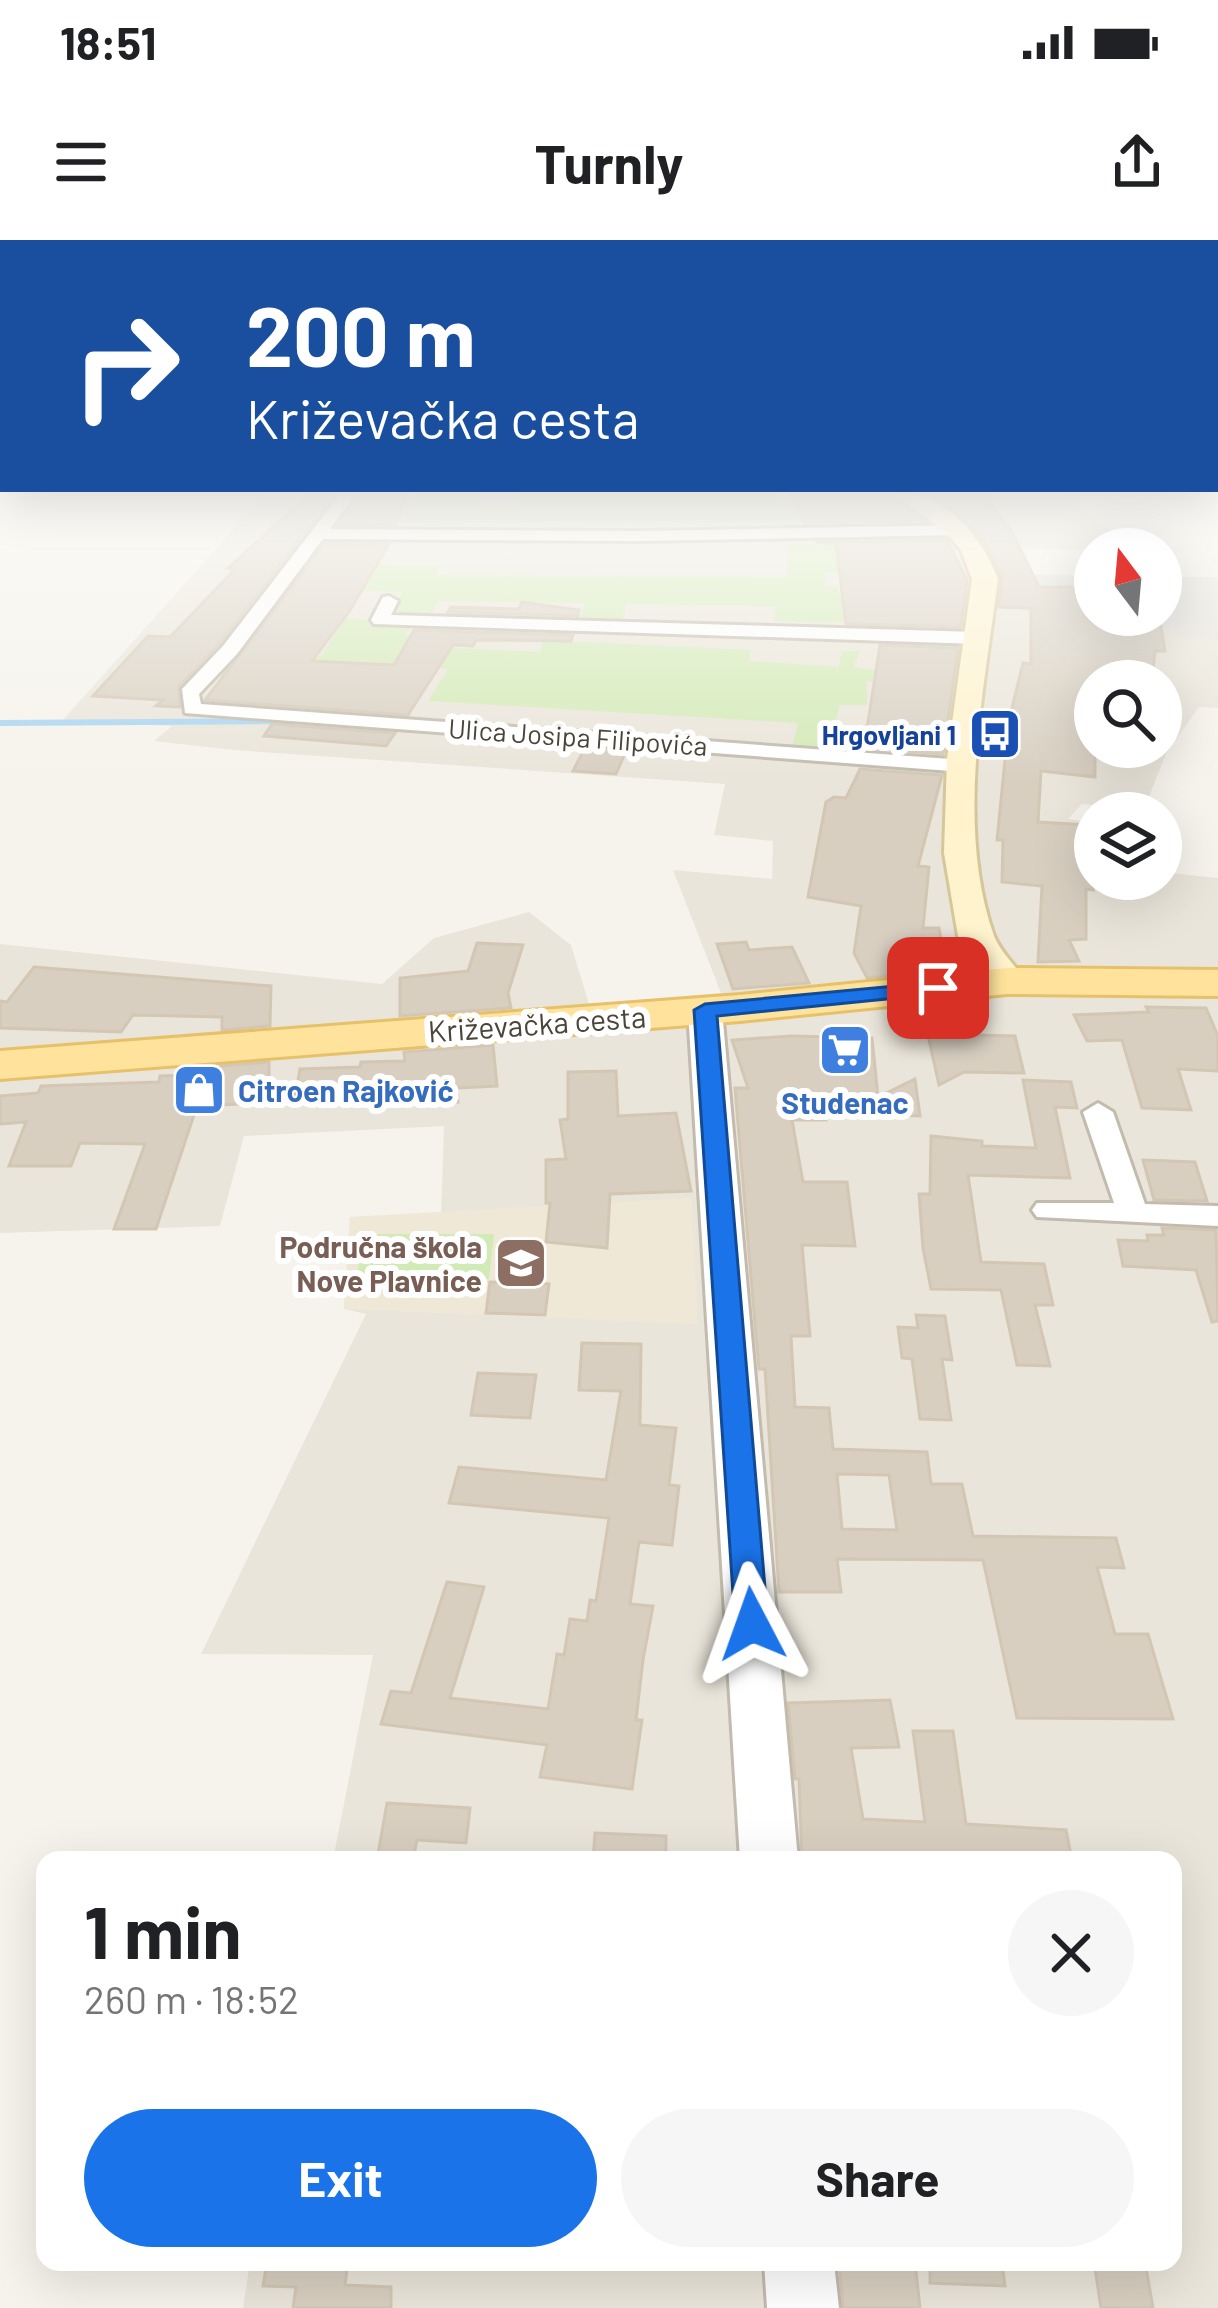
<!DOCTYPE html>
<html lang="en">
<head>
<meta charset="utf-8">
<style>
	:root { --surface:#fff; --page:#f6f6f6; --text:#202124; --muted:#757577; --accent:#1a73e8 }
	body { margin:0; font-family:Barlow,sans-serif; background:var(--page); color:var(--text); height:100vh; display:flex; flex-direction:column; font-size:45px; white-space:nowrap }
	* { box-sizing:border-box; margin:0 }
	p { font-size:39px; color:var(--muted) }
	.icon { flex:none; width:66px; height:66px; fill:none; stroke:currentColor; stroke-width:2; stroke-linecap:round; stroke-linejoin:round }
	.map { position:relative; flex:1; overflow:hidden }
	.drawer { position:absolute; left:36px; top:1611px; width:1146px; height:420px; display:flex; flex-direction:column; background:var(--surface); border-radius:24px; box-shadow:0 12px 48px #0002 }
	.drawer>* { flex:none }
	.banner { position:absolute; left:0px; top:0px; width:1218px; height:252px; box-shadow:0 12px 48px #0002; background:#1a4fa0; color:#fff; overflow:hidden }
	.needle { width:78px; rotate:344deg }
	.controls { position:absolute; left:1074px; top:288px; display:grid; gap:24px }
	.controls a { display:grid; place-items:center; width:108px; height:108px; border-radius:50%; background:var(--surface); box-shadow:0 12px 48px #0002; font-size:60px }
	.pin { position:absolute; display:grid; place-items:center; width:102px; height:102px; color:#fff; margin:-51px; border-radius:24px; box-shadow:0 6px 18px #0006 }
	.me { position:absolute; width:132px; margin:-66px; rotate:356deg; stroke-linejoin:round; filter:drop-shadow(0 0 9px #0008) }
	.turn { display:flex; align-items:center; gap:42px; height:252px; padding:0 48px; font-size:54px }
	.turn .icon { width:156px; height:156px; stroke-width:2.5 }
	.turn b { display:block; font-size:84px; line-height:102px }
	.round { display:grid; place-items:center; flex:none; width:126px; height:126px; border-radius:63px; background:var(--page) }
	.summary { display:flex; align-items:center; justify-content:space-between; height:204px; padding:0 48px }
	h1 { font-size:72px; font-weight:700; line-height:90px }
	.primary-button { display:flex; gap:24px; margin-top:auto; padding:24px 48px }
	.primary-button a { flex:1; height:138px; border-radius:72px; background:var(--accent); color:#fff; font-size:48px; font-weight:700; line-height:138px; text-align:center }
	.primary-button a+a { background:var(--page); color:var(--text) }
	.status { display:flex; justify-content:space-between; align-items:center; height:84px; padding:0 60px; background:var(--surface); direction:ltr }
	.status svg { height:33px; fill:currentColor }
	header { display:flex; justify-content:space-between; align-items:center; height:156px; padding:0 48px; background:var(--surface); font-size:54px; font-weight:700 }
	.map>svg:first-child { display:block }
	.residential { fill:#eae5da; fill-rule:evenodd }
	.industrial { fill:#e6e2dd }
	.education { fill:#efe8d6 }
	.green { fill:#d2eab5 }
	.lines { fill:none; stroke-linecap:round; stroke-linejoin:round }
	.stream { stroke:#a9d4f2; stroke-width:6 }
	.building { fill:#d8cfc1; stroke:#d3c7b4; stroke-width:3; fill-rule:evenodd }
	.minor-casing { stroke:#c2bbae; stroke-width:6 }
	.tertiary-casing { stroke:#c2bbae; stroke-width:6 }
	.secondary-casing { stroke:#d6c79b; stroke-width:6 }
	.primary-casing { stroke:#e6c16a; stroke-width:6 }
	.minor { fill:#fff; fill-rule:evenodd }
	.tertiary { fill:#fff; fill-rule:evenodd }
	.secondary { fill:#fff3cd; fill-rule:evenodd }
	.primary { fill:#ffe39c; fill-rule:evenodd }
	.route { fill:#1a73e8; stroke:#114b97; stroke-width:3 }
	.labels { text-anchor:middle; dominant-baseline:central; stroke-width:12; stroke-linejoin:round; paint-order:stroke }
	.far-transit-label { font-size:27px; font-weight:bold; fill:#164399; stroke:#fff; text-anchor:end }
	.far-street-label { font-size:27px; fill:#4b4439; stroke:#fff }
	.street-label { font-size:30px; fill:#4b4439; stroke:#fff }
	.shop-label { font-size:30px; font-weight:bold; fill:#366cbe; stroke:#fff; text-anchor:start }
	.education-label { font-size:30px; font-weight:bold; fill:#785e54; stroke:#fff; text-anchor:end }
</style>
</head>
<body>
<div class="status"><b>18:51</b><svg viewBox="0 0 49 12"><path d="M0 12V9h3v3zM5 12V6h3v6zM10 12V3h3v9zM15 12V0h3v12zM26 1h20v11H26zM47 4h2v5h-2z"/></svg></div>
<header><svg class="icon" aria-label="menu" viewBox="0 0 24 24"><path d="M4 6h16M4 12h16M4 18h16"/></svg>Turnly<svg class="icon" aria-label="share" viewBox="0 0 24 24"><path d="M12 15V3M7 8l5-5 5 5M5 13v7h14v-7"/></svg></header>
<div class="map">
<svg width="1218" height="2068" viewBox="0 0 1218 2068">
	<rect width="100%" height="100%" fill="#f6f3ec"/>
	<path class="residential" d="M267 252H1061L1111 291H1132L1167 310 1010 308 1029 335 1095 336V375H1161V337H1218V468L1199 467 1166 514 1144 569 1082 564 1068 579 1095 583V639H1161V632L1218 638V2068H243L250 2022H1173V1620H333L373 1415 201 1414 366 1074 344 1069 350 977 441 975 444 886 244 896 220 986 0 993V704L382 744 434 698 529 672 571 705 589 764 721 753 673 630 772 639 773 601 714 595 725 544 234 510 154 501 172 486 61 482ZM1095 441H1161V507H1095Z"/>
	<path class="industrial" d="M996 334 1095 336V375H1161V337H1218V399L1176 397 1174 389 1063 383 1060 373 1009 371Z"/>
	<path class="education" d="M691 958 698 1084 344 1069 350 977Z"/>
	<path class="green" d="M421 252H483L480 265 518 266 521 254 529 252H775L778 261 811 260 842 282 396 283Z
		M788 304H847L846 332H825L827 346 837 347 846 369 878 383 774 381 776 366 626 364 621 384H579L585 363 438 361 427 380 387 377 403 352 362 351 376 325 439 327 435 335 787 337Z
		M345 379 415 381 405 395 415 397 412 406 540 412 544 400 751 410 749 421 839 427 842 411H860L853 427 897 433 895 444 867 441V465H840L834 486 860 488 855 517 791 512 798 483 428 461 448 429 359 421 353 429 268 437 207 435 230 410 321 416Z
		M365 994H494L489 1039H356Z"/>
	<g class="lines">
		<path class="stream" d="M0 483 310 481"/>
	</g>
	<path class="building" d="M312 252H336L220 403 179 446 180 467 156 466 163 460 93 456 148 396 170 397 235 329 228 328Z
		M361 252H408L396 285H339Z
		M789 252H888L924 281 805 283Z
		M921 252H982L1011 290 1039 347H1073L1076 356 1095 357V375H1159L1165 411H1155L1152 441H1095V537L1041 531 1038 582 1088 585 1093 650 1086 649V699L1069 700 1079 721 1038 722 1042 646 1002 642 1003 600H997L1009 480 1023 423 1031 424V368L999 367 1002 337 985 303 960 274Z
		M947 300 967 340 961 387 846 384 836 304 815 302Z
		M325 304H389L349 372 312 421 394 425 414 390 573 395 571 401 476 400 473 406 453 405 408 475 205 460Z
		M522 362 579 370 578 376 448 372 451 367 519 369Z
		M880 405 958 408 943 514 864 508Z
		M272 484 395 493 386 506 264 496Z
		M585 508 626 511 616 534 573 531Z
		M860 529 942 535 918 626 929 627 923 688H939L945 721 894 719 903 734 867 738 854 713 861 666 808 657 826 562 834 557 846 558Z
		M746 702 749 710 792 707 809 743 733 749 717 704Z
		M477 703 523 705 508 753 511 768 400 776V738L468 731Z
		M34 727 271 746 270 786 222 790V777L133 775 121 792 0 788V761L7 762Z
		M1146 767 1206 768 1218 796V831L1178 829 1191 870 1142 868 1122 800 1087 801 1074 775 1149 772Z
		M925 782H975L978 795 1015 796 1024 833 964 832 939 845Z
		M791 796 872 798 878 857 915 839 920 876 825 873 826 880H792L803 942H847L855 1006 802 1005 810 1096H791L795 1167 829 1168 833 1209 927 1212 931 1244H962L973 1296 1116 1298 1124 1328 1097 1327 1115 1394H1148L1173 1479 1017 1478 983 1320 837 1319 841 1352H779L765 1129H759L756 1096 735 848H748L732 800ZM837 1234 889 1235 897 1290 842 1289Z
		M493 805 497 846 457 848 458 862 420 864 419 848 295 858 300 829 360 827 361 822 405 821 404 812Z
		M269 822V852L241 854 239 864 197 866 156 989H114L145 904 80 903 71 926H9L26 882 0 884V856L38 853 41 846 159 842 160 836 219 834 220 826Z
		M616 831 618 876 676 873 691 951 610 954 607 1008 546 1002 550 963H546V920L566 919 560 880 568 879V832Z
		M1023 840 1071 842 1077 868 1055 867 1070 938 968 935 981 1022 1044 1024 1053 1065H1035L1050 1126 1017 1125 1001 1050 931 1049 923 1008 919 954H930L931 896 982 901V906L1036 908Z
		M1143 920 1195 922 1207 961 1154 960Z
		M1162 988 1216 990 1218 1081 1212 1082 1196 1030 1123 1026 1118 1000 1148 1001 1147 995H1164Z
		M490 1042 549 1044 545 1075 486 1073Z
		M916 1075 945 1076 952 1120 942 1119 951 1180 920 1179 912 1119 902 1118 898 1087 918 1088Z
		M582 1103 641 1104 640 1185 676 1188 669 1245 679 1246 672 1305 639 1302 630 1364 653 1366 643 1420 636 1480H642L632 1549 540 1537 547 1505 381 1484 391 1451 411 1453 447 1342 484 1347 450 1458 548 1469 557 1414 564 1415 570 1379 587 1381 590 1360 596 1361 609 1278 449 1263 459 1227 606 1240 621 1151 579 1150Z
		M478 1133 536 1135 530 1178 471 1175Z
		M890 1460 899 1507 851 1508 863 1579 925 1582 913 1491H953L966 1584 1066 1590 1072 1620H802L799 1539H795L788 1463Z
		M387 1563 470 1568 466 1603 417 1600 413 1620H377Z
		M595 1593 666 1596V1620H593Z
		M267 2022H348L345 2045 391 2047V2068H293L296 2047 263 2046Z
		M839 2022H915L920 2068H843Z
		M930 2022H1002L1005 2046 930 2043Z
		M1094 2022H1145L1153 2068H1101Z"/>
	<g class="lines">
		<g class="minor-casing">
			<path id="minor" d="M342 252H357L330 289 638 291 960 285 968 290 960 295 638 301 323 299 237 414 199 454 201 464 964 520 975 526 964 532 185 473 182 449 223 406Z
				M389 356 398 361 391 375 977 392 986 398 977 404 374 384 371 380 383 357Z
				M1098 863 1113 872 1145 964 1218 966V986L1037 977 1032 970 1037 963H1114L1083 872Z"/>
		</g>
		<g class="tertiary-casing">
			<path id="tertiary" d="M705 760 717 763 722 770 798 1620H740L688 770 693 763Z
				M764 2022H834L839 2068H767Z"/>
		</g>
		<g class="secondary-casing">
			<path id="secondary" d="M892 252C943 252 980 292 998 339 984 452 955 585 994 696 1001 713 1016 726 1026 741L1021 749H993L958 696 944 613 947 519 972 339 961 310 946 292Z"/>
		</g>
		<g class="primary-casing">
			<path id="primary" d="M1007 728 1218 730V756L1007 754 740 781 0 839V811L740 755Z"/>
		</g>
		<use href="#minor" class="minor"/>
		<use href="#tertiary" class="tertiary"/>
		<use href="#secondary" class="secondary"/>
		<use href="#primary" class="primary"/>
	</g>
	<linearGradient id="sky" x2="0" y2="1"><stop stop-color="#8fc1ec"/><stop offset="0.46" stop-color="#fbfaf6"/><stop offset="1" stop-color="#fbfaf6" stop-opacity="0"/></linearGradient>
	<rect width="1218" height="542" fill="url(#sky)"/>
	<path class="route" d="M938 742 949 748 946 753 717 776 768 1384 763 1393 752 1397 740 1393 735 1384 694 770 705 764Z"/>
	<defs>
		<g id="bus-square" transform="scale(2.7)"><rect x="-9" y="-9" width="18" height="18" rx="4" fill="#1a4fb4" stroke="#fff"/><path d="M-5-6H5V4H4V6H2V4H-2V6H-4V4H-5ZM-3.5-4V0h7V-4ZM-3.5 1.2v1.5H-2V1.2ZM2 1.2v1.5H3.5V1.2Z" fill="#fff"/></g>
		<g id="supermarket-square" transform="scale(2.7)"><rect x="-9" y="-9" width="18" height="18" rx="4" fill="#3f7fe0" stroke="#fff"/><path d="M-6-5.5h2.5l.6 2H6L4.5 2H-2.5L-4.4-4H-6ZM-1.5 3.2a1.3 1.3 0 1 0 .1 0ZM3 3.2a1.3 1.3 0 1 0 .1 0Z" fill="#fff"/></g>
		<g id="shop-square" transform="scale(2.7)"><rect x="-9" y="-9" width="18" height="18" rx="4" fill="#3f7fe0" stroke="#fff"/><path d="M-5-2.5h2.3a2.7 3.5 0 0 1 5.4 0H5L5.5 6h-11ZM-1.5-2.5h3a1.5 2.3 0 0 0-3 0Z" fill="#fff"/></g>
		<g id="school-square" transform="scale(2.7)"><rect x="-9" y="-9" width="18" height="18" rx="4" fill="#8d6e63" stroke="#fff"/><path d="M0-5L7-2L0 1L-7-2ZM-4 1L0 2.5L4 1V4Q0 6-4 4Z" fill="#fff"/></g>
	</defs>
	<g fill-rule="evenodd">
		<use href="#bus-square" x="995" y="494"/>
		<use href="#supermarket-square" x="845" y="810"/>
		<use href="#shop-square" x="199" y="850"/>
		<use href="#school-square" x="521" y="1023"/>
	</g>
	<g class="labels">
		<g class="far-transit-label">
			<text x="956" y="494">Hrgovljani 1</text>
		</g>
		<g class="far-street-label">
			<text transform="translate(578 496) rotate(4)">Ulica Josipa Filipovića</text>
		</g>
		<g class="street-label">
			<text transform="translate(537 783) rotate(-4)">Križevačka cesta</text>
		</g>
		<g class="shop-label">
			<text x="238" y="850">Citroen Rajković</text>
			<text x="845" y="862" text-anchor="middle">Studenac</text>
		</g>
		<g class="education-label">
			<text x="482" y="1006">Područna škola<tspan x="482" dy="34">Nove Plavnice</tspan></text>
		</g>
	</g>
</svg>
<div class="controls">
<a><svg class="needle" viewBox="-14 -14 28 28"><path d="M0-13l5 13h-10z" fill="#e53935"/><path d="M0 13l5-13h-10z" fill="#757577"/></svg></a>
<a><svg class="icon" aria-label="search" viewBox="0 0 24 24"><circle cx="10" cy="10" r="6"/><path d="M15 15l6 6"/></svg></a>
<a><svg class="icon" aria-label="layers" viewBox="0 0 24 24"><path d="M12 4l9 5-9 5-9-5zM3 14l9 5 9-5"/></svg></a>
</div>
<div class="pin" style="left:938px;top:748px;background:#d93025"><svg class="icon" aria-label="arrive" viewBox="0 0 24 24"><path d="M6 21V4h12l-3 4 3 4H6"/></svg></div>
<svg class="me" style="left:752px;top:1384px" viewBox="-20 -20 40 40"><path d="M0-17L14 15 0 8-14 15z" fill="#1a73e8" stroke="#fff" stroke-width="4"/></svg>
<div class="banner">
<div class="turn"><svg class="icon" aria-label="right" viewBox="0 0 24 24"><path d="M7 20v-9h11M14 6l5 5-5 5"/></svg><div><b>200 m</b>Križevačka cesta</div></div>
</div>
<section class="drawer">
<div class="summary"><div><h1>1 min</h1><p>260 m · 18:52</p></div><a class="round"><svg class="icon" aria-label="close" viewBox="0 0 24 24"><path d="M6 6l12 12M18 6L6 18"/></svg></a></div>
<div class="primary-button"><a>Exit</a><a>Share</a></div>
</section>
</div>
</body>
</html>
